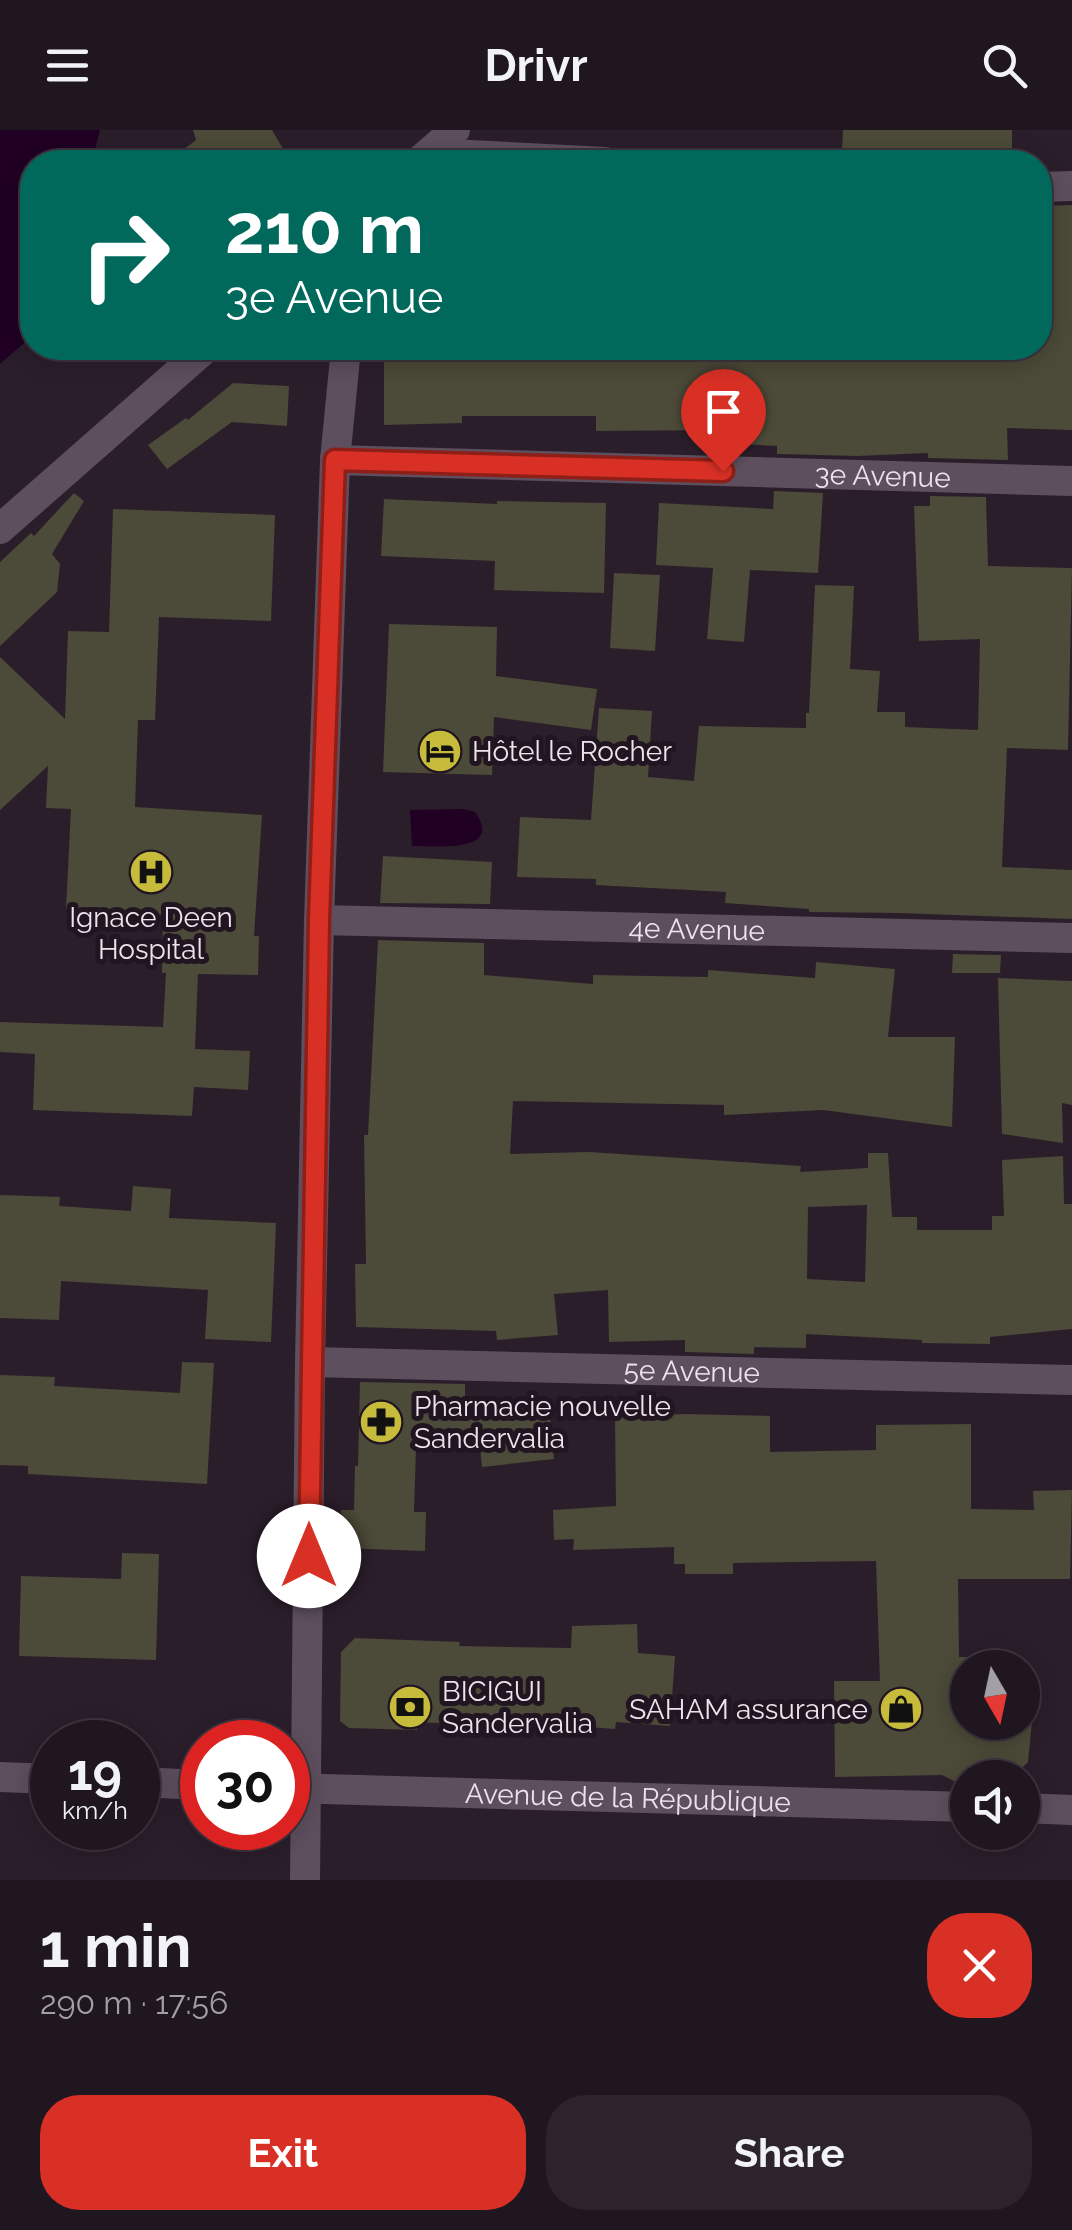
<!DOCTYPE html>
<html lang="en">
<head>
<meta charset="utf-8">
<style>
	:root { --surface:#201620; --page:#2d232d; --text:#f1f3f6; --muted:#a29fa5; --line:#3d353e; --accent:#d93025 }
	body { margin:0; font-family:Raleway,sans-serif; background:var(--page); color:var(--text); height:100vh; display:flex; flex-direction:column; font-size:38px; white-space:nowrap }
	* { box-sizing:border-box; margin:0 }
	p { font-size:32px; color:var(--muted) }
	.icon { flex:none; width:55px; height:55px; fill:none; stroke:currentColor; stroke-width:2; stroke-linecap:round; stroke-linejoin:round }
	.map { position:relative; height:1750px; overflow:hidden }
	.panel { display:flex; flex-direction:column; background:var(--surface); flex:1 }
	.panel>* { flex:none }
	.banner { position:absolute; left:20px; top:20px; width:1032px; height:210px; border-radius:40px; box-shadow:0 5px 25px #0003,0 0 0 2px var(--line); background:#00695c; color:#fff; overflow:hidden }
	.needle { width:65px; rotate:171deg }
	.fabs { position:absolute; left:950px; top:1520px; display:grid; gap:20px }
	.fabs a { display:grid; place-items:center; width:90px; height:90px; border-radius:50%; background:var(--surface); box-shadow:0 5px 25px #0003,0 0 0 2px var(--line); font-size:50px }
	.speed { position:absolute; left:30px; top:1590px; display:flex; gap:20px; font-size:50px; font-weight:700; text-align:center }
	.speed>* { display:grid; place-content:center; width:130px; height:130px; border-radius:50%; background:var(--surface); box-shadow:0 5px 25px #0003,0 0 0 2px var(--line); line-height:1 }
	.speed small { font-size:25px; font-weight:400 }
	.speed .limit { border:15px solid #d22; background:#fff; color:#111 }
	.pin { position:absolute; display:grid; place-items:center; width:85px; height:85px; color:#fff; margin:-102px -42px; border-radius:50% 50% 50% 0; rotate:-45deg; box-shadow:0 0 10px #0007 }
	.pin .icon { rotate:45deg }
	.me { position:absolute; width:110px; margin:-55px; rotate:0deg; stroke-linejoin:round; filter:drop-shadow(0 0 8px #0008) }
	.turn { display:flex; align-items:center; gap:35px; height:210px; padding:0 40px; font-size:45px }
	.turn .icon { width:130px; height:130px; stroke-width:2.5 }
	.turn b { display:block; font-size:70px; line-height:85px }
	.round { display:grid; place-items:center; flex:none; width:105px; height:105px; border-radius:40px; background:var(--page) }
	.head { display:flex; align-items:center; justify-content:space-between; height:170px; padding:0 40px }
	h1 { font-size:60px; font-weight:700; line-height:75px }
	.cta { display:flex; gap:20px; margin-top:auto; padding:20px 40px }
	.cta a { flex:1; height:115px; border-radius:40px; background:var(--accent); color:#fff; font-size:40px; font-weight:700; line-height:115px; text-align:center }
	.cta a+a { background:var(--page); color:var(--text) }
	header { display:flex; justify-content:space-between; align-items:center; height:130px; padding:0 40px; background:var(--surface); font-size:45px; font-weight:700 }
	.map>svg:first-child { display:block }
	.water { fill:#200023 }
	.building { fill:#4c4a38; fill-rule:evenodd }
	.lines { fill:none; stroke-linecap:round; stroke-linejoin:round }
	.street { stroke:#5e4f5e; stroke-width:30 }
	.secondary { stroke:#5e4f5e; stroke-width:30 }
	.route-casing { stroke:#8d1f18; stroke-width:25 }
	.route { stroke:#d93025; stroke-width:18 }
	.labels { text-anchor:middle; dominant-baseline:central; stroke-width:10; stroke-linejoin:round; paint-order:stroke }
	.street-label { font-size:28px; fill:#ece3ec; stroke:#211521 }
	.poi-label { font-size:28px; fill:#ece3ec; stroke:#211521; text-anchor:start }
</style>
</head>
<body>
<header><svg class="icon" aria-label="menu" viewBox="0 0 24 24"><path d="M4 6h16M4 12h16M4 18h16"/></svg>Drivr<svg class="icon" aria-label="search" viewBox="0 0 24 24"><circle cx="10" cy="10" r="6"/><path d="M15 15l6 6"/></svg></header>
<div class="map">
<svg width="1072" height="1750" viewBox="0 0 1072 1750">
	<rect width="100%" height="100%" fill="#2b1e2b"/>
	<path class="water" d="M0 0H100L92 32H32V202L31 207 0 234Z
		M463 679 475 682C505 724 433 716 412 716L410 680Z"/>
	<path class="building" d="M193 0H272L289 29 265 32H167L196 10Z
		M843 0H1012V32H914V26L842 21Z
		M1072 75V300L1007 298 1008 330 928 328V323L857 326 777 324V316L720 313 721 300 596 301V286H462V293L384 295V218H513V231H596V218H1040V76Z
		M233 253 289 256 287 296 232 292 167 339 148 315 186 288 188 290Z
		M774 361 823 363 818 443 750 440 744 512 707 509 713 438 656 435 659 373 773 379Z
		M74 363 84 371 52 424 60 434 57 462 0 516V432L31 403 34 406Z
		M930 366 986 367 988 436 1072 438 1068 620 1007 618 1002 737 1072 740V789L898 783 809 782V779L725 773 726 762 596 755V749L517 747 520 687 591 690 599 578 652 581 648 647 694 651 699 596 806 598V583H809L815 455 854 456 850 539 880 541 877 582H905V597L978 600 980 509 919 511 914 376H930Z
		M384 369 497 374V371L606 373 604 463 494 460 495 431 381 426Z
		M113 379 275 385 271 491 159 487 155 590H138L135 677 262 685 254 806H259L258 845 198 844 195 919 250 921 248 960 194 957 192 986 33 980 35 924 0 922V892L163 897 166 843H162L163 785 66 779 71 679 46 678 48 636 0 680V527L65 589 68 501 109 502Z
		M614 443 660 445 655 521 610 518Z
		M389 494 497 497 496 546 597 559 591 600 494 587 492 645 383 642Z
		M383 726 492 732 490 774 380 773Z
		M378 810 484 813V845L593 854V845L708 847V840L815 848 816 832 895 839 888 907H955L952 997 823 980 724 985V975L513 971 510 1024 589 1022 801 1036 800 1042 868 1038V1023H888L892 1087H917V1100H992V1086H1004L1002 1030 1063 1026 1064 1074H1072V1199L990 1207V1214L922 1213V1210L806 1204V1218L754 1217V1224L685 1222V1210L609 1212 608 1160 554 1164 558 1205 497 1210 496 1201 356 1197 355 1134H366L364 1005H368ZM867 1075 865 1152 807 1149 808 1077Z
		M953 824 1001 825 1000 843H952Z
		M998 848 1072 851V975L1062 973 1063 1013 1002 1004Z
		M133 1056 171 1059 169 1088 276 1093 271 1212 205 1209 208 1160 61 1151 59 1190 0 1188V1065L60 1067 59 1076 131 1081Z
		M182 1232 214 1233 207 1354 28 1344V1336L0 1335V1245L55 1247 54 1256 180 1263Z
		M360 1252 465 1254V1278L548 1269 554 1329 482 1337 480 1318 416 1317 414 1382H426L425 1421 340 1418 341 1380H354L355 1336H358Z
		M684 1284 770 1286V1322L876 1320V1295L971 1294V1379L1034 1380 1033 1361 1072 1360 1070 1449H958L959 1527H968V1592H1032L1028 1632 1012 1648H968V1658L942 1645 835 1647 834 1551H880L876 1431 733 1433V1444H685V1434H674V1417L573 1420 574 1409 554 1410 553 1380 616 1376 615 1287Z
		M122 1423 159 1424 156 1530 19 1526 21 1446 121 1449Z
		M637 1494 638 1523 675 1526 670 1596 616 1592 615 1599 511 1591 455 1590V1594L418 1592 417 1600 349 1598 340 1591 341 1522 355 1508 460 1512 459 1516 571 1518 572 1496Z"/>
	<g class="lines">
		<g class="street">
			<path d="M430 23 605 32"/>
			<path d="M1040 57 1072 56"/>
			<path id="s1" d="M335 330 1072 351"/>
			<path id="s2" d="M319 790 1072 808"/>
			<path id="s3" d="M310 1232 1072 1250"/>
			<path d="M305 1750 310 1232 319 790 335 330 346 218"/>
		</g>
		<g class="secondary">
			<path d="M418 32 455 0"/>
			<path d="M0 399 206 218"/>
			<path d="M0 1647 52 1649"/>
			<path d="M138 1652 202 1655"/>
			<path id="s4" d="M288 1658 968 1677"/>
			<path d="M1022 1678 1072 1680"/>
		</g>
	</g>
	<g class="lines">
		<g class="route-casing">
			<path id="route" d="M309 1426 319 790 335 330 723 341"/>
		</g>
		<use href="#route" class="route"/>
	</g>
	<defs>
		<g id="hotel-disc" transform="scale(2.25)"><circle r="9.5" fill="#c7bb3b" stroke="#211521"/><path d="M-6-4.5h1.5V1H6V5H4.5V3h-9V5H-6ZM-4 0a1.8 1.8 0 1 1 3.6 0ZM.5 0V-2.5h3Q6-2.5 6 0Z" fill="#111"/></g>
		<g id="hospital-disc" transform="scale(2.25)"><circle r="9.5" fill="#c7bb3b" stroke="#211521"/><path d="M-5-5h3v3.5h4V-5h3V5h-3V1.5h-4V5h-3Z" fill="#111"/></g>
		<g id="pharmacy-disc" transform="scale(2.25)"><circle r="9.5" fill="#c7bb3b" stroke="#211521"/><path d="M-2-6h4v4h4v4h-4v4h-4v-4h-4v-4h4Z" fill="#111"/></g>
		<g id="bank-disc" transform="scale(2.25)"><circle r="9.5" fill="#c7bb3b" stroke="#211521"/><path d="M-6-4H6V4H-6ZM0-2.3a2.3 2.3 0 1 0 0 4.6a2.3 2.3 0 1 0 0-4.6Z" fill="#111"/></g>
		<g id="shop-disc" transform="scale(2.25)"><circle r="9.5" fill="#c7bb3b" stroke="#211521"/><path d="M-5-2.5h2.3a2.7 3.5 0 0 1 5.4 0H5L5.5 6h-11ZM-1.5-2.5h3a1.5 2.3 0 0 0-3 0Z" fill="#111"/></g>
	</defs>
	<g fill-rule="evenodd">
		<use href="#hotel-disc" x="440" y="621"/>
		<use href="#hospital-disc" x="151" y="742"/>
		<use href="#pharmacy-disc" x="381" y="1292"/>
		<use href="#bank-disc" x="410" y="1577"/>
		<use href="#shop-disc" x="901" y="1579"/>
	</g>
	<g class="labels">
		<g class="street-label">
			<text stroke="none"><textPath href="#s1" startOffset="548">3e Avenue</textPath></text>
			<text stroke="none"><textPath href="#s2" startOffset="378">4e Avenue</textPath></text>
			<text stroke="none"><textPath href="#s3" startOffset="382">5e Avenue</textPath></text>
			<text stroke="none"><textPath href="#s4" startOffset="340">Avenue de la République</textPath></text>
		</g>
		<g class="poi-label">
			<text x="472" y="621">Hôtel le Rocher</text>
			<text x="151" y="787" text-anchor="middle">Ignace Deen<tspan x="151" dy="32">Hospital</tspan></text>
			<text x="414" y="1276">Pharmacie nouvelle<tspan x="414" dy="32">Sandervalia</tspan></text>
			<text x="442" y="1561">BICIGUI<tspan x="442" dy="32">Sandervalia</tspan></text>
			<text x="868" y="1579" text-anchor="end">SAHAM assurance</text>
		</g>
	</g>
</svg>
<div class="fabs">
<a><svg class="needle" viewBox="-14 -14 28 28"><path d="M0-13l5 13h-10z" fill="#e53935"/><path d="M0 13l5-13h-10z" fill="#a29fa5"/></svg></a>
<a><svg class="icon" aria-label="sound" viewBox="0 0 24 24"><path d="M4 9h4l5-4v14l-5-4H4zM17 9q2 3 0 6"/></svg></a>
</div>
<div class="speed"><div>19<small>km/h</small></div><div class="limit">30</div></div>
<div class="pin" style="left:723px;top:341px;background:#d93025"><svg class="icon" aria-label="arrive" viewBox="0 0 24 24"><path d="M6 21V4h12l-3 4 3 4H6"/></svg></div>
<svg class="me" style="left:309px;top:1426px" viewBox="-20 -20 40 40"><circle r="19" fill="#fff"/><path d="M0-13L10 11 0 6-10 11z" fill="#d93025"/></svg>
<div class="banner">
<div class="turn"><svg class="icon" aria-label="right" viewBox="0 0 24 24"><path d="M7 20v-9h11M14 6l5 5-5 5"/></svg><div><b>210 m</b>3e Avenue</div></div>
</div>
</div>
<section class="panel">
<div class="head"><div><h1>1 min</h1><p>290 m · 17:56</p></div><a class="round" style="background:#d93025;color:#fff"><svg class="icon" aria-label="close" viewBox="0 0 24 24"><path d="M6 6l12 12M18 6L6 18"/></svg></a></div>
<div class="cta"><a>Exit</a><a>Share</a></div>
</section>
</body>
</html>
